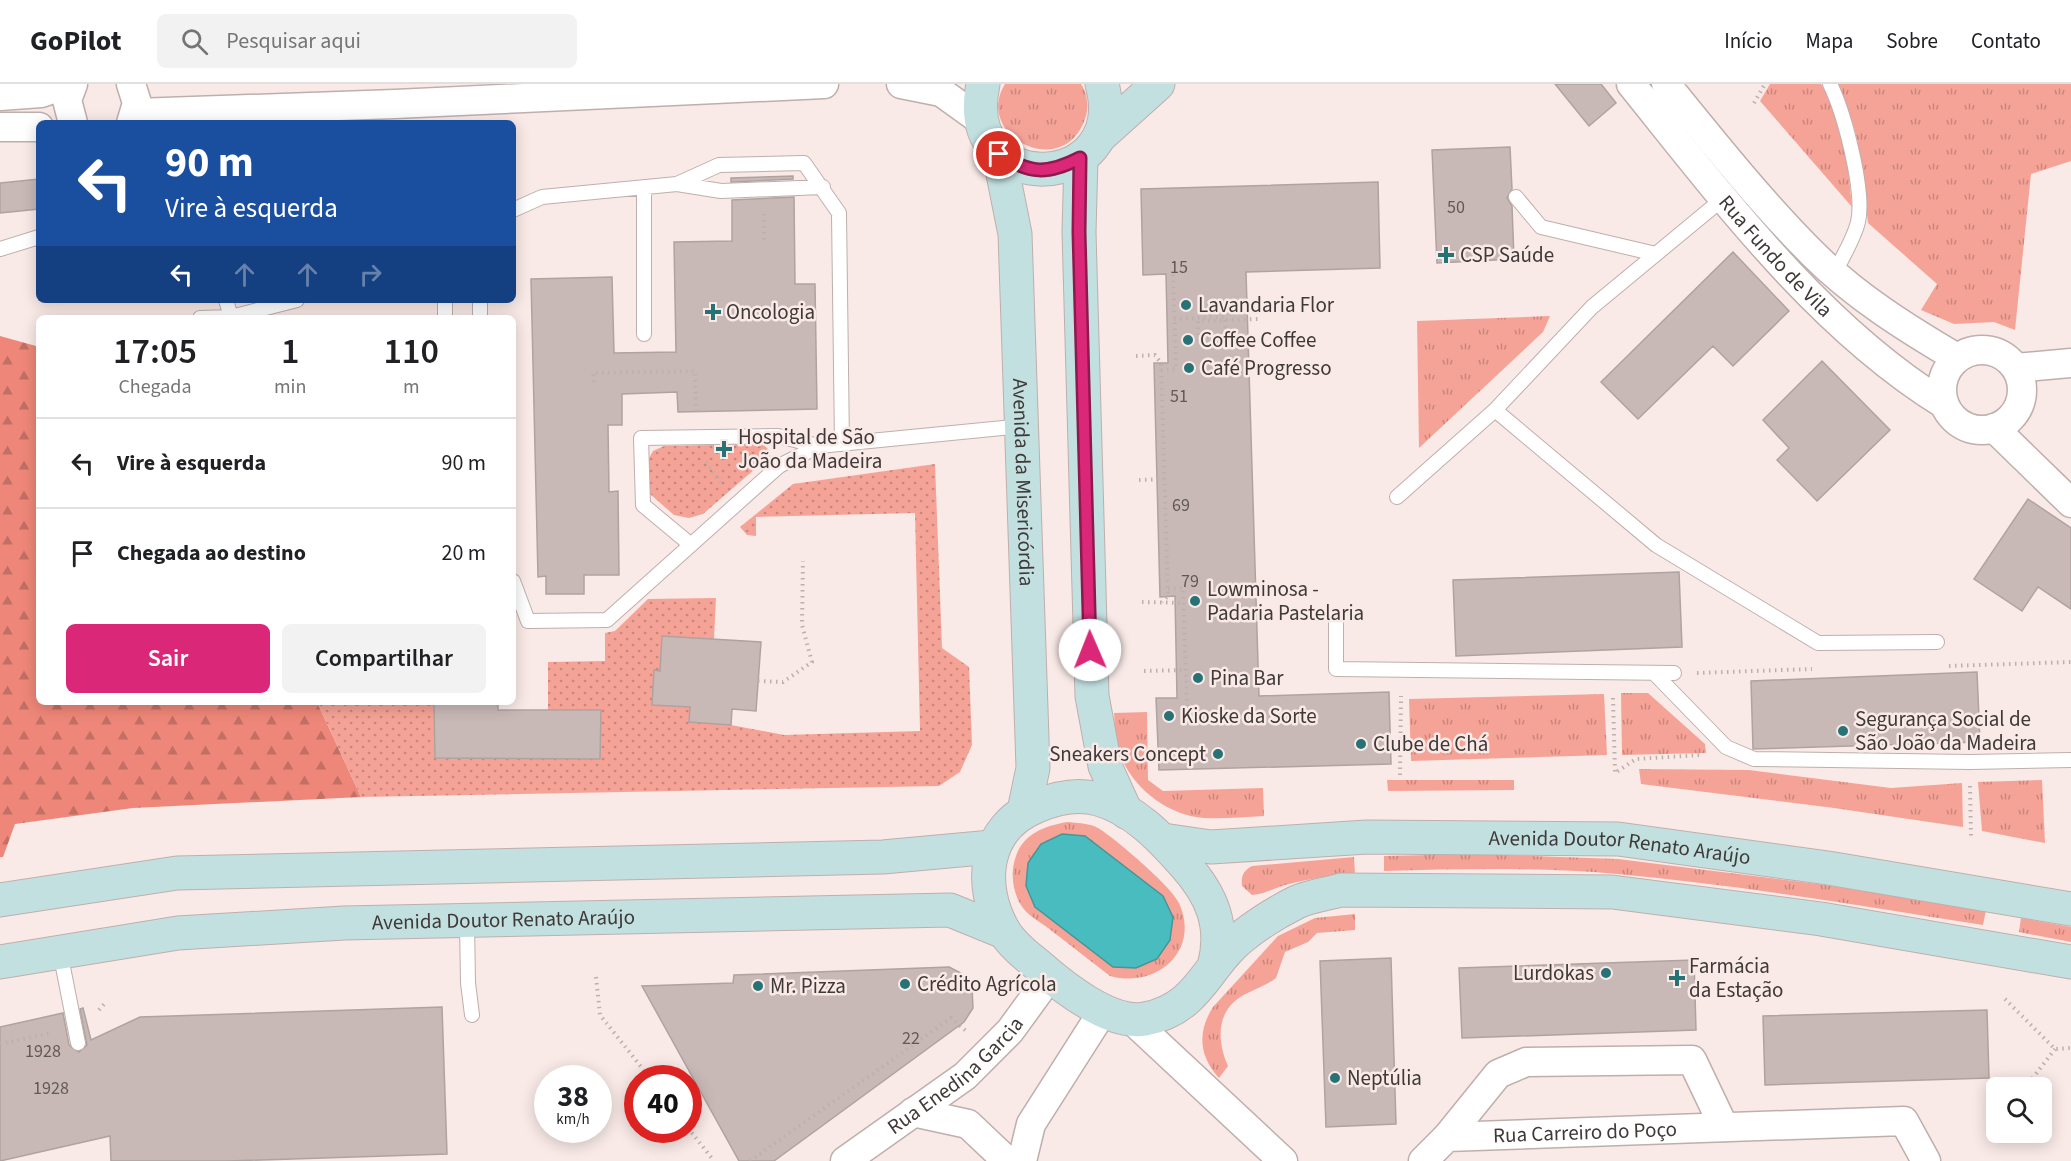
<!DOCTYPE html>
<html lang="pt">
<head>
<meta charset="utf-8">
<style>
	:root { --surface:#fff; --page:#f2f2f2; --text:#202124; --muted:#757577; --line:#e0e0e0; --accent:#db2777 }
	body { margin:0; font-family:"Source Sans 3",sans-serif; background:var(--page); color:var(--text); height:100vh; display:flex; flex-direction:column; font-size:22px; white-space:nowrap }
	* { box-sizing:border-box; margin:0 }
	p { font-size:20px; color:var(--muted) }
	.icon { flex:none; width:33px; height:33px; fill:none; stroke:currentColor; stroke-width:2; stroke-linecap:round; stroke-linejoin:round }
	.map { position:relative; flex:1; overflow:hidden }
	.sheet { position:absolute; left:36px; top:231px; width:480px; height:390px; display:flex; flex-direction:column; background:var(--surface); border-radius:9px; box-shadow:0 3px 15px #0003 }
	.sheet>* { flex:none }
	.guide { position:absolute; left:36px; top:36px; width:480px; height:183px; border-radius:9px; box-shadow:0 3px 15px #0003; background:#1a4fa0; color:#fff; overflow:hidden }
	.buttons { position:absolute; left:1986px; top:993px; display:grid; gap:12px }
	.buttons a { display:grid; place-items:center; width:66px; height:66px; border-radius:9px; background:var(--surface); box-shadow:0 3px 15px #0003; font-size:30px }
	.speed { position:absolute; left:534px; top:981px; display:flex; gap:12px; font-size:30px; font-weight:700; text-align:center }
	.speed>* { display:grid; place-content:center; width:78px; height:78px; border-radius:50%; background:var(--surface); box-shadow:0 3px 15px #0003; line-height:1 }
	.speed small { font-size:15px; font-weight:400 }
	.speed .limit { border:9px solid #d22; background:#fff; color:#111 }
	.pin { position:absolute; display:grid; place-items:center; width:51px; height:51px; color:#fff; margin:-26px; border:3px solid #fff; border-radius:50%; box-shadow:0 2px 6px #0007 }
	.me { position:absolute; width:66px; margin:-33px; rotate:359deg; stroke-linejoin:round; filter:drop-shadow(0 0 4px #0008) }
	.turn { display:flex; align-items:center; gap:21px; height:126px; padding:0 30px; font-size:27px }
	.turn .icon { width:78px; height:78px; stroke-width:2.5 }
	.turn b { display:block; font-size:42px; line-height:51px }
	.lanes { display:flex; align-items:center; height:57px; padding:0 30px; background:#0003; justify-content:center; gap:30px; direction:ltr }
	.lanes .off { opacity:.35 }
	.eta { display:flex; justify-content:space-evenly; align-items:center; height:102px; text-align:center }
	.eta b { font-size:36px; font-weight:600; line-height:42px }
	.primary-button { display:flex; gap:12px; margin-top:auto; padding:12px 30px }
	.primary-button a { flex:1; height:69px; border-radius:9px; background:var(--accent); color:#fff; font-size:24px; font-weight:600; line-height:69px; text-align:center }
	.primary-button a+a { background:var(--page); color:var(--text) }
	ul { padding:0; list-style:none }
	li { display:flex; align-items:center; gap:18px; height:90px; padding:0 30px; border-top:2px solid var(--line) }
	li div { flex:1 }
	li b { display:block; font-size:22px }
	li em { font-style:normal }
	header { display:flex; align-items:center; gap:36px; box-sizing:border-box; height:84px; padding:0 30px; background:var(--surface); border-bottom:2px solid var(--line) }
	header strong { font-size:28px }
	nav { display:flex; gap:33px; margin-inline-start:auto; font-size:21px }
	.search { width:420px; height:54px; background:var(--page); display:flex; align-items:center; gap:15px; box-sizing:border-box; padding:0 21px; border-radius:9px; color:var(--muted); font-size:22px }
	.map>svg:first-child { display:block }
	.grass { fill:url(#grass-tufts) }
	.forest { fill:url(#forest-firs) }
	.garden { fill:url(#garden-dots) }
	.water { fill:#49bcc0; stroke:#469597; stroke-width:1.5 }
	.building { fill:#c8b9b7; stroke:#b0a2a0; stroke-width:1.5 }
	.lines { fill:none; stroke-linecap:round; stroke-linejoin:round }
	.lane-casing { stroke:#beafad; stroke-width:16 }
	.street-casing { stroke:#beafad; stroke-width:31 }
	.secondary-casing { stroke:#beafad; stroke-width:35 }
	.path { stroke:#bcb0ad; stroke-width:4; stroke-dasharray:1.5 4.5; stroke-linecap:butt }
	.lane { stroke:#fff; stroke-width:14 }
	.street { stroke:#fff; stroke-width:28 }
	.secondary { stroke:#c3e0e1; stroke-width:33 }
	.route-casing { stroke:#8e194d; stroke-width:15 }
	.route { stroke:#db2777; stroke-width:10 }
	.poi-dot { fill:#277274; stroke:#f9eae7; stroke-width:2 }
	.labels { text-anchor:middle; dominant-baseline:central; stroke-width:5; stroke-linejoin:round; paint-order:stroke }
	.number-label { font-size:18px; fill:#615958 }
	.poi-label { font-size:21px; fill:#3f3938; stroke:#f9eae7; text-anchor:start }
	.street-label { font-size:21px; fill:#3f3938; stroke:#f9eae7 }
</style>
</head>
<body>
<header>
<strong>GoPilot</strong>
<div class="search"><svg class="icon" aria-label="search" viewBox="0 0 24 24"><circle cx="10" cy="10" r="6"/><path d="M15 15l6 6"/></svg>Pesquisar aqui</div>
<nav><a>Início</a><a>Mapa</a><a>Sobre</a><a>Contato</a></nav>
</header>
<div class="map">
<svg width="2071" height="1077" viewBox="0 0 2071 1077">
	<defs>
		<pattern id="grass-tufts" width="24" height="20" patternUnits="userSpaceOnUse" patternTransform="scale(1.5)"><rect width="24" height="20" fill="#f6a397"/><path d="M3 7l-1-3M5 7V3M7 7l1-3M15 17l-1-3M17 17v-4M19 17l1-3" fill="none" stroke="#c9867c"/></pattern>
		<pattern id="forest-firs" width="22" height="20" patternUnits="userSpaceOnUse" patternTransform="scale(1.5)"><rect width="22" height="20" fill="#ee8779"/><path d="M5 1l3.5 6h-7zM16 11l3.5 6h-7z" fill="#c26f64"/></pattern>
		<pattern id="garden-dots" width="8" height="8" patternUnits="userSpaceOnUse" patternTransform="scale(1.5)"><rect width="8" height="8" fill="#f6a397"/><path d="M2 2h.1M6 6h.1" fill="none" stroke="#c9867c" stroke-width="1.8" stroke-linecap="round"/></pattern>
	</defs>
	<rect width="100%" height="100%" fill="#f9eae7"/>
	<path class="grass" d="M1005 0H1081C1088 10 1089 25 1085 35 1063 98 973 52 1005 0Z
		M1770 0H1821C1845 36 1848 81 1852 123L1760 17Z
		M1835 0H2071V77L2031 90 2015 246 1994 238 1954 240 1921 226 1937 200 1868 139C1863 91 1861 41 1835 0Z
		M1550 232 1543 248 1419 364 1417 237Z
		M1621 609H1648L1705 660 1706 669 1622 671Z
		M1604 610 1607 671 1411 677 1409 615Z
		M1147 628 1148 696 1163 707 1263 704 1264 732C1244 733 1223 735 1204 734 1163 731 1124 697 1116 657 1114 648 1115 638 1114 629Z
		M1639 685 1749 686 1891 704 1962 699 1963 743 1834 724 1641 700Z
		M1387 696H1514V706L1388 707Z
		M2042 696 2045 759 1982 747 1978 698Z
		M1067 738C1077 739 1089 739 1098 744 1115 754 1171 802 1179 819 1201 867 1156 905 1110 892 1089 876 1069 860 1048 844 1040 838 1029 832 1023 824 1012 809 1010 788 1016 772 1024 749 1045 742 1067 738Z
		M1475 770 1618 775 1825 801 1986 826 1983 841C1862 822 1740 801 1617 790 1540 783 1461 785 1384 787V772Z
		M1354 773 1355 790C1332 792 1311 794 1289 800 1276 803 1265 810 1252 811L1242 802C1241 792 1243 787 1252 782Z
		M1355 830V846L1317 849 1308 858 1285 868 1276 894C1263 904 1247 907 1235 917 1215 934 1219 962 1228 982L1219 994C1199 972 1197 948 1213 923L1278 852 1315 834Z
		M2021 834 2071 843V858L2019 848Z"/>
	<path class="forest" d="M0 252 36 262 39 269V618H317L361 713 133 724 15 740 3 773H0Z"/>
	<path class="garden" d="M763 360 768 365 770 372 703 430 689 434 674 431 650 410 648 376 653 367 664 362Z
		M935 380 942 564 969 583 972 661 960 688 939 702 361 713 317 618H434L435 674 600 675V626H548V578L605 577V549L615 547 648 515 716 514 714 555 662 552 660 587H654L652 621 690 623V638L731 641 784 651 920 647 915 429 756 433V452L747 451 740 443 793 400Z"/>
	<path class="water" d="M1062 750 1085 752 1163 812 1173 833 1170 856 1157 875 1136 884 1113 883 1035 823 1026 802 1028 779 1041 760Z"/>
	<path class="building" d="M1555 0H1601L1616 19 1589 42Z
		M1510 63 1512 105 1507 114 1512 122 1514 175 1437 179 1432 66Z
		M793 92V95L731 98V94Z
		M39 95V125L0 129V99Z
		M1378 98 1380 184 1246 188 1259 612 1389 608 1391 680 1159 686 1156 614H1177L1175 512 1160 513 1154 279H1168L1166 190 1143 191 1141 105Z
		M794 113 795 200H815L817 325 678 328 677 308 622 310V341H608L609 408 618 407 619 491H584V510H546V492L538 493 531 195 612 193 614 269 676 268 674 158 732 157V116Z
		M1733 168 1789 227 1733 282 1713 262 1638 335 1601 298Z
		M1822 277 1890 346 1817 417 1777 376 1789 364 1763 336Z
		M2028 415 2071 444V525L2038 503 2022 527 1974 495Z
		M1679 488 1682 563 1456 572 1453 496Z
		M662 552 761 558 756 627 732 625 731 641 689 638 690 623 652 621 654 586 660 587Z
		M1977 588 1980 658 1753 665 1751 597Z
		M434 618H498V626H601L600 675 435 674Z
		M1391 874 1396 1040 1326 1043 1320 877Z
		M1694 876 1696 946 1462 954 1459 884Z
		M949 883 961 889 972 903 973 924 964 938 774 1077H739L642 902 733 899 734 891Z
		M442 923 447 1070 227 1077H111L110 1052 0 1077V943L63 929 69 961 79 968 87 961 80 925 83 924 91 956 140 933Z
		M1987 926 1989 994 1765 1001 1763 932Z"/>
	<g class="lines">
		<g class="lane-casing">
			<path id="lane" d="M1830 0C1844 28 1865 107 1858 138 1854 155 1842 173 1835 189
				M677 100 721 107 823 103
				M1516 113 1541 143 1656 170
				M513 126 542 113 677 100 719 81 804 79 839 129 842 360
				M0 165 39 153
				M226 216 231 233
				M445 216V234
				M480 216V234
				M200 234 231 233 297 216
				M644 250V103
				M1495 326 1656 461 1818 559 1937 558
				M1397 413 1495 326 1592 223 1725 113
				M691 461 643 421 641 354 778 352 819 362 1023 342
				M513 497 528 537 607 536 779 382 819 362
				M1336 538V585L1674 589
				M1654 589 1726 663 1754 675 1970 678 2071 676
				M467 839 468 899 472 931
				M60 868 78 959"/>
		</g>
		<g class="street-casing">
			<g id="street">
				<path d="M131 0 137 19 131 39"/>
				<path d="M901 0 941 8 980 36"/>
				<path id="s1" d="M1631 0C1722 113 1819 243 1944 320"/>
				<path d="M1666 0C1713 58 1760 117 1813 170 1855 212 1906 244 1957 274"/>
				<path d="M0 12 41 9 67 0"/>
				<path d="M136 29 395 20 824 0"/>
				<path d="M73 39 67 16 73 0"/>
				<path d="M0 43H39"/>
				<circle cx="1982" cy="306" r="40"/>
				<path d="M2016 284 2071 279"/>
				<path d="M1994 344 2071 419"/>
				<path d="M1133 937 1283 1077"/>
				<path d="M913 1028 968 1040 1007 1077"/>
				<path d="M1447 1053 1498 990 1526 978 1692 976 1724 1043"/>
				<path id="s2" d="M845 1077 965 992 1010 947 1050 892"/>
				<path d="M1022 1077 1031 1040 1103 927"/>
				<path id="s3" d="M1423 1077 1447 1053 1904 1037 1926 1077"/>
			</g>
		</g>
		<g class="secondary-casing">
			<g id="secondary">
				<path d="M983 0C958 118 1132 109 1102 0"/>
				<path d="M1099 53 1158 0"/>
				<path id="s4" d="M999 70 1015 150 1033 684 1024 727"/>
				<path d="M1081 74 1079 148 1092 612 1105 682 1126 728"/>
				<path id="s5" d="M1163 756 1211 763 1367 753 1618 755 1828 784 2071 825"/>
				<path d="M0 816 177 789 883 773 992 763"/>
				<path id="s6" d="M0 878 178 849 344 839 950 826 1004 848"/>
				<path d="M1214 883C1225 842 1212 811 1184 780 1161 754 1134 725 1098 715 1077 709 1056 714 1037 722 984 743 977 801 1004 847 1012 861 1027 872 1039 882 1064 904 1111 941 1145 935 1200 925 1206 880 1243 852 1258 840 1279 827 1297 818 1310 812 1327 810 1341 806L1612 808 1821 835 2071 878"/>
			</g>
		</g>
		<path class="path" d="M1754 19 1765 0
			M764 130V157
			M1174 235 1225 233 1226 259 1198 260V237L1259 235
			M1136 272 1155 271 1161 279 1168 512 1162 518
			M1161 286 1176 285 1173 190
			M594 298 593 289 695 287 696 328
			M706 378 722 401
			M1139 396 1164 395
			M1168 505 1183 504 1187 623
			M1142 518 1183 519
			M1949 582 2071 578
			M1144 587 1185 586
			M1697 589 1812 585
			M758 597 783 598 812 578 802 541 803 477
			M1613 614 1615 689 1636 675 1700 671
			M1400 691 1401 612
			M1970 702 1971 752
			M596 893 600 931 650 994
			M2005 915 2055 965 2071 964
			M99 926 106 918
			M0 960 51 949
			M2025 1004 2055 965
			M688 1044 714 1077
			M750 1077 951 934 966 947"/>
		<use href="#lane" class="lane"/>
		<use href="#street" class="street"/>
		<use href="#secondary" class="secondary"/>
	</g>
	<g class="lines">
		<g class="route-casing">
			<path id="route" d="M999 70C1030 90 1047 91 1080 74L1079 148 1090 566"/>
		</g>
		<use href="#route" class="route"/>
	</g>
	<g class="poi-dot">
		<path d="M1443 162h6v6h6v6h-6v6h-6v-6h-6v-6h6z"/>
		<circle cx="1186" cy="221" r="6"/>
		<path d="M710 219h6v6h6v6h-6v6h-6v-6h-6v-6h6z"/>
		<circle cx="1188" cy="256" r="6"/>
		<circle cx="1189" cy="284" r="6"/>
		<path d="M721 356h6v6h6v6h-6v6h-6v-6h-6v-6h6z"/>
		<circle cx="1195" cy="517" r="6"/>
		<circle cx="1198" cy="594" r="6"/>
		<circle cx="1169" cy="632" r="6"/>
		<circle cx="1843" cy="647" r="6"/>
		<circle cx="1361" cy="660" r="6"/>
		<circle cx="1218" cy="670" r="6"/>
		<circle cx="1606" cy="889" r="6"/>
		<path d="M1674 885h6v6h6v6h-6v6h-6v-6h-6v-6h6z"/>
		<circle cx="905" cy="900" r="6"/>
		<circle cx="758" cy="902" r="6"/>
		<circle cx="1335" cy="994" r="6"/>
	</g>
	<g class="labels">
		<g class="number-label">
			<text x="1456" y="123">50</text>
			<text x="1179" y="183">15</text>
			<text x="1179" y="312">51</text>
			<text x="1181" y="421">69</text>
			<text x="1190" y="497">79</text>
			<text x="911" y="954">22</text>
			<text x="43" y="967">1928</text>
			<text x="51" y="1004">1928</text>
		</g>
		<g class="poi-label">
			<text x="1460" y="171">CSP Saúde</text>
			<text x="1198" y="221">Lavandaria Flor</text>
			<text x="726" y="228">Oncologia</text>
			<text x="1200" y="256">Coffee Coffee</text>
			<text x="1201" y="284">Café Progresso</text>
			<text x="738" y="353">Hospital de São<tspan x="738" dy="24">João da Madeira</tspan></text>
			<text x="1207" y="505">Lowminosa -<tspan x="1207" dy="24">Padaria Pastelaria</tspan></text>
			<text x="1210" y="594">Pina Bar</text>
			<text x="1181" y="632">Kioske da Sorte</text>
			<text x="1855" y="635">Segurança Social de<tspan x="1855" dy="24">São João da Madeira</tspan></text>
			<text x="1373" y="660">Clube de Chá</text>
			<text x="1206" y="670" text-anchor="end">Sneakers Concept</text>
			<text x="1689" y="882">Farmácia<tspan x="1689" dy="24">da Estação</tspan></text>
			<text x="1594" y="889" text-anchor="end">Lurdokas</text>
			<text x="917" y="900">Crédito Agrícola</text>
			<text x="770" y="902">Mr. Pizza</text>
			<text x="1347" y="994">Neptúlia</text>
		</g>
		<g class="street-label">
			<text stroke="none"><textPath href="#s1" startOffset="225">Rua Fundo de Vila</textPath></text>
			<text stroke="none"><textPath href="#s4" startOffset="330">Avenida da Misericórdia</textPath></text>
			<text stroke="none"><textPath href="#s5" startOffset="458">Avenida Doutor Renato Araújo</textPath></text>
			<text stroke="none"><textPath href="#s6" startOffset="506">Avenida Doutor Renato Araújo</textPath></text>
			<text stroke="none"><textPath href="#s2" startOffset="140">Rua Enedina Garcia</textPath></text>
			<text stroke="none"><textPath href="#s3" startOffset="172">Rua Carreiro do Poço</textPath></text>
		</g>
	</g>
</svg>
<div class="buttons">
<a><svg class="icon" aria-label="search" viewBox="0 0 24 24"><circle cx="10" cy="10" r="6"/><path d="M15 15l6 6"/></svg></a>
</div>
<div class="speed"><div>38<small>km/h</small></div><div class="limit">40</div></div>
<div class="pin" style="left:999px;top:70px;background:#d93025"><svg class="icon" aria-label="arrive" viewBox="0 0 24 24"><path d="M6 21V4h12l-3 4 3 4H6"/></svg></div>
<svg class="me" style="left:1090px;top:566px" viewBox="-20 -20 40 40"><circle r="19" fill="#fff"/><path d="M0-13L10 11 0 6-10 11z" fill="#db2777"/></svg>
<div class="guide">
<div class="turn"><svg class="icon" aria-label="left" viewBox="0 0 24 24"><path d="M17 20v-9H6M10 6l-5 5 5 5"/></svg><div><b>90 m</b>Vire à esquerda</div></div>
<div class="lanes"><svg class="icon" aria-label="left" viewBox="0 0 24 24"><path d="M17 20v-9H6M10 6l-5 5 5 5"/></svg><svg class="icon off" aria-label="ahead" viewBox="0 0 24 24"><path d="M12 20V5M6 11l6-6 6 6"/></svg><svg class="icon off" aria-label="ahead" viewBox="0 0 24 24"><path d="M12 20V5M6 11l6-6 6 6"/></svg><svg class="icon off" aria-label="right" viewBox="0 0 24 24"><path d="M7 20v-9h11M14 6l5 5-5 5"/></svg></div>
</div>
<section class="sheet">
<div class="eta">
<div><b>17:05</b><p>Chegada</p></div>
<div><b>1</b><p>min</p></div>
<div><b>110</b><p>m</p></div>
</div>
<ul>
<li><svg class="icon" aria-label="left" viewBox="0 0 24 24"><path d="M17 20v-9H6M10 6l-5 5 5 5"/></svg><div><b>Vire à esquerda</b></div><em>90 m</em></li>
<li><svg class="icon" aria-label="arrive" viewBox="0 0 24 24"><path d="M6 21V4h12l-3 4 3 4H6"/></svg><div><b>Chegada ao destino</b></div><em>20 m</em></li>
</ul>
<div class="primary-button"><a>Sair</a><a>Compartilhar</a></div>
</section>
</div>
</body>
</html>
